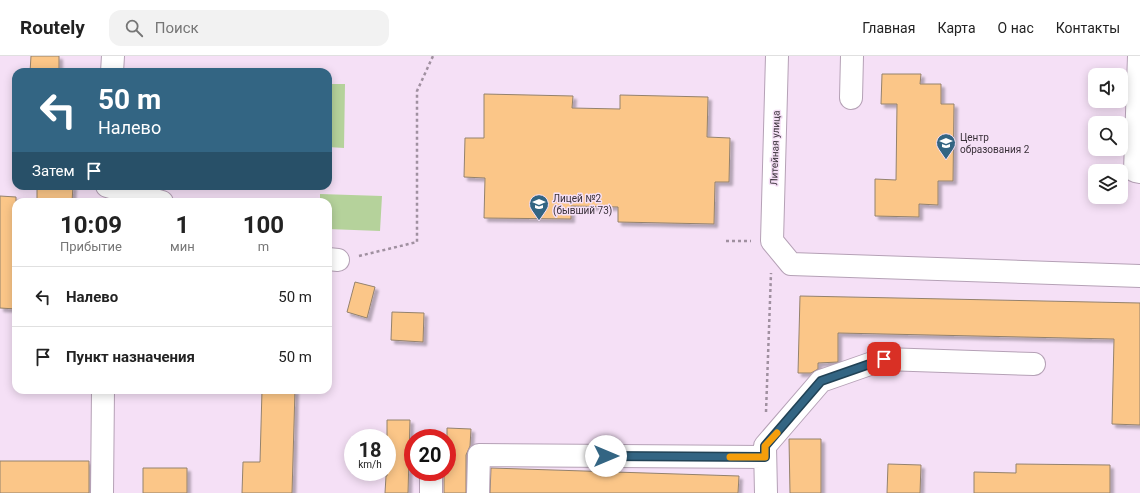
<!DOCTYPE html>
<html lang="ru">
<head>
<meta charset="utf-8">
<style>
	:root { --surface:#fff; --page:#f2f2f2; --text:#222; --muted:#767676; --line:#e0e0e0 }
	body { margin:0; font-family:Roboto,sans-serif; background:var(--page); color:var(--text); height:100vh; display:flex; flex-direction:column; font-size:15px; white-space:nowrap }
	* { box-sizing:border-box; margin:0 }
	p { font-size:13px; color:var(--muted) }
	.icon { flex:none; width:22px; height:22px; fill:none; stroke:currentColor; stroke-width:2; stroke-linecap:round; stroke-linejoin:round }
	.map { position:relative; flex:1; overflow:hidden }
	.details { position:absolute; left:12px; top:142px; width:320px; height:196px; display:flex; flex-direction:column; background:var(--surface); border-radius:12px; box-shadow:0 2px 10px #0003 }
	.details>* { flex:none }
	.hud { position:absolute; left:12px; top:12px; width:320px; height:122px; border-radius:12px; box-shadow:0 2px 10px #0003; background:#336583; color:#fff; overflow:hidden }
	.tools { position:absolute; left:1088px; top:12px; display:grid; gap:8px }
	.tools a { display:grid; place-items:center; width:40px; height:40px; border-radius:8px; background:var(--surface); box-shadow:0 2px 10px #0003; font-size:20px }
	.speed { position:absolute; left:344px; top:373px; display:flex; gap:8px; font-size:20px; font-weight:700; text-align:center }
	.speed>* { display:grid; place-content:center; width:52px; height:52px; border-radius:50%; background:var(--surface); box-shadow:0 2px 10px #0003; line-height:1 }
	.speed small { font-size:10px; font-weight:400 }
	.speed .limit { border:6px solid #d22; background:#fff; color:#111 }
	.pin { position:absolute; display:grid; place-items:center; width:34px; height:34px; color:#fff; margin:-17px; border-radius:8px; box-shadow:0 2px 6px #0006 }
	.me { position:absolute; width:44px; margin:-22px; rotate:90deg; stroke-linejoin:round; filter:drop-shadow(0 0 3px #0008) }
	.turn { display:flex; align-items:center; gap:14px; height:84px; padding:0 20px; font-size:18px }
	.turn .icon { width:52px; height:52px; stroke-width:2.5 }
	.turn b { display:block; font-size:28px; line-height:34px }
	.then { display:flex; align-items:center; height:38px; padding:0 20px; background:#0003; gap:8px; font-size:15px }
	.eta { display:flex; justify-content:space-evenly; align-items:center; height:68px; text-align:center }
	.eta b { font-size:24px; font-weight:700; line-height:28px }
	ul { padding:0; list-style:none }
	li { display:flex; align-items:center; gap:12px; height:60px; padding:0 20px; border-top:1px solid var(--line) }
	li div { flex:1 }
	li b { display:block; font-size:15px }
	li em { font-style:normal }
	header { display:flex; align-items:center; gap:24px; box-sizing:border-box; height:56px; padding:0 20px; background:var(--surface); border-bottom:1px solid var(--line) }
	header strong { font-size:19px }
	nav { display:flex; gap:22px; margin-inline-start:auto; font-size:14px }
	.search { width:280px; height:36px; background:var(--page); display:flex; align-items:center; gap:10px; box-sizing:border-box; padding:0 14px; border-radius:12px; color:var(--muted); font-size:15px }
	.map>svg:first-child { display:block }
	.green { fill:#b5d29b }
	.building { fill:#fbc688; stroke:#94826d; filter:url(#shadow) }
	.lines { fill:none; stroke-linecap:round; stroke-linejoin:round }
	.minor-casing { stroke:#b5a1b6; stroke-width:24 }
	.path { stroke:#a090a0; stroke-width:2.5; stroke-dasharray:3 3; stroke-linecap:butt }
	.minor { stroke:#fff; stroke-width:22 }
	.route-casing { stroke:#214255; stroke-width:10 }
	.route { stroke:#336583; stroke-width:7 }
	.slow { stroke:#f59e0b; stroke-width:7 }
	.labels { text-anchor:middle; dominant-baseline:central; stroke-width:3; stroke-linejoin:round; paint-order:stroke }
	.poi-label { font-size:10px; fill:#3a313a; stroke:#f5e0f6; text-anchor:start }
	.street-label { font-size:10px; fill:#3a313a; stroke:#f5e0f6 }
</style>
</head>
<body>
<header>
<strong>Routely</strong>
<div class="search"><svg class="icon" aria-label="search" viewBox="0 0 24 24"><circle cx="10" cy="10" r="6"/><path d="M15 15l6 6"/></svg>Поиск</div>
<nav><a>Главная</a><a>Карта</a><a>О нас</a><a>Контакты</a></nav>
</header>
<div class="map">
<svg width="1140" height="437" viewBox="0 0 1140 437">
	<defs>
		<filter id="shadow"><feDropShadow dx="3.5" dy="3.5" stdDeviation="1" flood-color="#0004"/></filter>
	</defs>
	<rect width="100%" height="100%" fill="#f5e0f6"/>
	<path class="green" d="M328 28H345L344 92 328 91Z
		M320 138 382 140 380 175 328 173V146H320Z"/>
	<path class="building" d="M31 0H59V16H30Z
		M882 18H921L920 28H941V48H954L953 125H938V149L919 148V161L875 160V123L896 124 897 48H881Z
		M484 38 573 40 572 52 620 53V39L708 41 707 81 730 82 729 126H715L714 168 618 166V151L571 150V163L484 162 485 122 464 121 465 82H484Z
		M37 130H73L72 146H37Z
		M0 140 16 141V253L0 252Z
		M355 226 375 231 367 262 347 256Z
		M800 240 1140 247V369L1112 368 1114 283 838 277V306L818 307V313L811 317H798Z
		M392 256 424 257 423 286 391 284Z
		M262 334H295L292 437H242L243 406H260Z
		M387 364H410L408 437H385L386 420H387Z
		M447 372 471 373 470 390 466 399V437H444V416H447Z
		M789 383H821V437H790Z
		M0 405H89V437H0Z
		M888 408 921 409 920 437H887Z
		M1016 408 1110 409V437H974V416L1016 417Z
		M143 412H187V437H143Z
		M491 412 739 420 738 437H490Z"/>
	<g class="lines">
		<g class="minor-casing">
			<path id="minor" d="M777 0 772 185 791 208 1140 220
				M1139 0 1135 115 1140 116
				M112 16 113 0
				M851 42 852 0
				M107 130 162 146
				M328 203 338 204
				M431 416V437
				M102 437 103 334
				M478 437 479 399 765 401
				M766 437 765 390 821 325 884 303 1034 308"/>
		</g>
		<path class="path" d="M726 185H751
			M359 200 417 186V35L433 0
			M766 356 771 217"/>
		<use href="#minor" class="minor"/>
	</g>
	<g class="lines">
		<g class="route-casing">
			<path id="route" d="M606 400 765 401V390L821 325 884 303"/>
		</g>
		<use href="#route" class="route"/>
		<path class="slow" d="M730 401H765V390L777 377"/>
	</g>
	<defs>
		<g id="school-pin" transform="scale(1)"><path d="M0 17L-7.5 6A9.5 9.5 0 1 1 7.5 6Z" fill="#336583" stroke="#f5e0f6"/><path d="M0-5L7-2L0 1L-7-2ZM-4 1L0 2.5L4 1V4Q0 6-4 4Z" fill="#fff"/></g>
	</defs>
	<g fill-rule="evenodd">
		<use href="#school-pin" x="946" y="87"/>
		<use href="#school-pin" x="539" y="148"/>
	</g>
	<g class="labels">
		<g class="poi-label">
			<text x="960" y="81">Центр<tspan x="960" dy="12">образования 2</tspan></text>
			<text x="553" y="142">Лицей №2<tspan x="553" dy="12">(бывший 73)</tspan></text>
		</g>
		<g class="street-label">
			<text transform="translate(775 92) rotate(-88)">Литейная улица</text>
		</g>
	</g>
</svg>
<div class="tools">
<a><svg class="icon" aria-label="sound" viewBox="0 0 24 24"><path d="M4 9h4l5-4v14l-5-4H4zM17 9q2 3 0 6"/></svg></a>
<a><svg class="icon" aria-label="search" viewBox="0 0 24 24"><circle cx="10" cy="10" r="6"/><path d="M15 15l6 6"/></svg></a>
<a><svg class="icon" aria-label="layers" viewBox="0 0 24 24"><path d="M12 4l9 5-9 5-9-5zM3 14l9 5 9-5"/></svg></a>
</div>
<div class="speed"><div>18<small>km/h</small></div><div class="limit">20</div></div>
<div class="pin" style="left:884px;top:303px;background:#d93025"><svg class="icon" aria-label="arrive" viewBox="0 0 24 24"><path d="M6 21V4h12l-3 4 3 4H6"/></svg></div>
<svg class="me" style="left:606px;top:400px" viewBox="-20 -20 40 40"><circle r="19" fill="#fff"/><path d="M0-13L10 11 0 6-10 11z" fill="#336583"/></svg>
<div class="hud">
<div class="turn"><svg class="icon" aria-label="left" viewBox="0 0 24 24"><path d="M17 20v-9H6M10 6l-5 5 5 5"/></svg><div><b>50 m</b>Налево</div></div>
<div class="then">Затем<svg class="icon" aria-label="arrive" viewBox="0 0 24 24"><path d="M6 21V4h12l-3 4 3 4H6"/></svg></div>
</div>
<section class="details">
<div class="eta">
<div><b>10:09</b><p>Прибытие</p></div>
<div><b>1</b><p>мин</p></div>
<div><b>100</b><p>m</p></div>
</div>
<ul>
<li><svg class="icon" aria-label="left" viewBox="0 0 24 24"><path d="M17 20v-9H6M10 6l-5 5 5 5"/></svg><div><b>Налево</b></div><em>50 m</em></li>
<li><svg class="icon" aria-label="arrive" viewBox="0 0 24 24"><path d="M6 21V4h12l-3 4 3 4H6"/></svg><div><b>Пункт назначения</b></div><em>50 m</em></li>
</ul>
</section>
</div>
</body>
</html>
